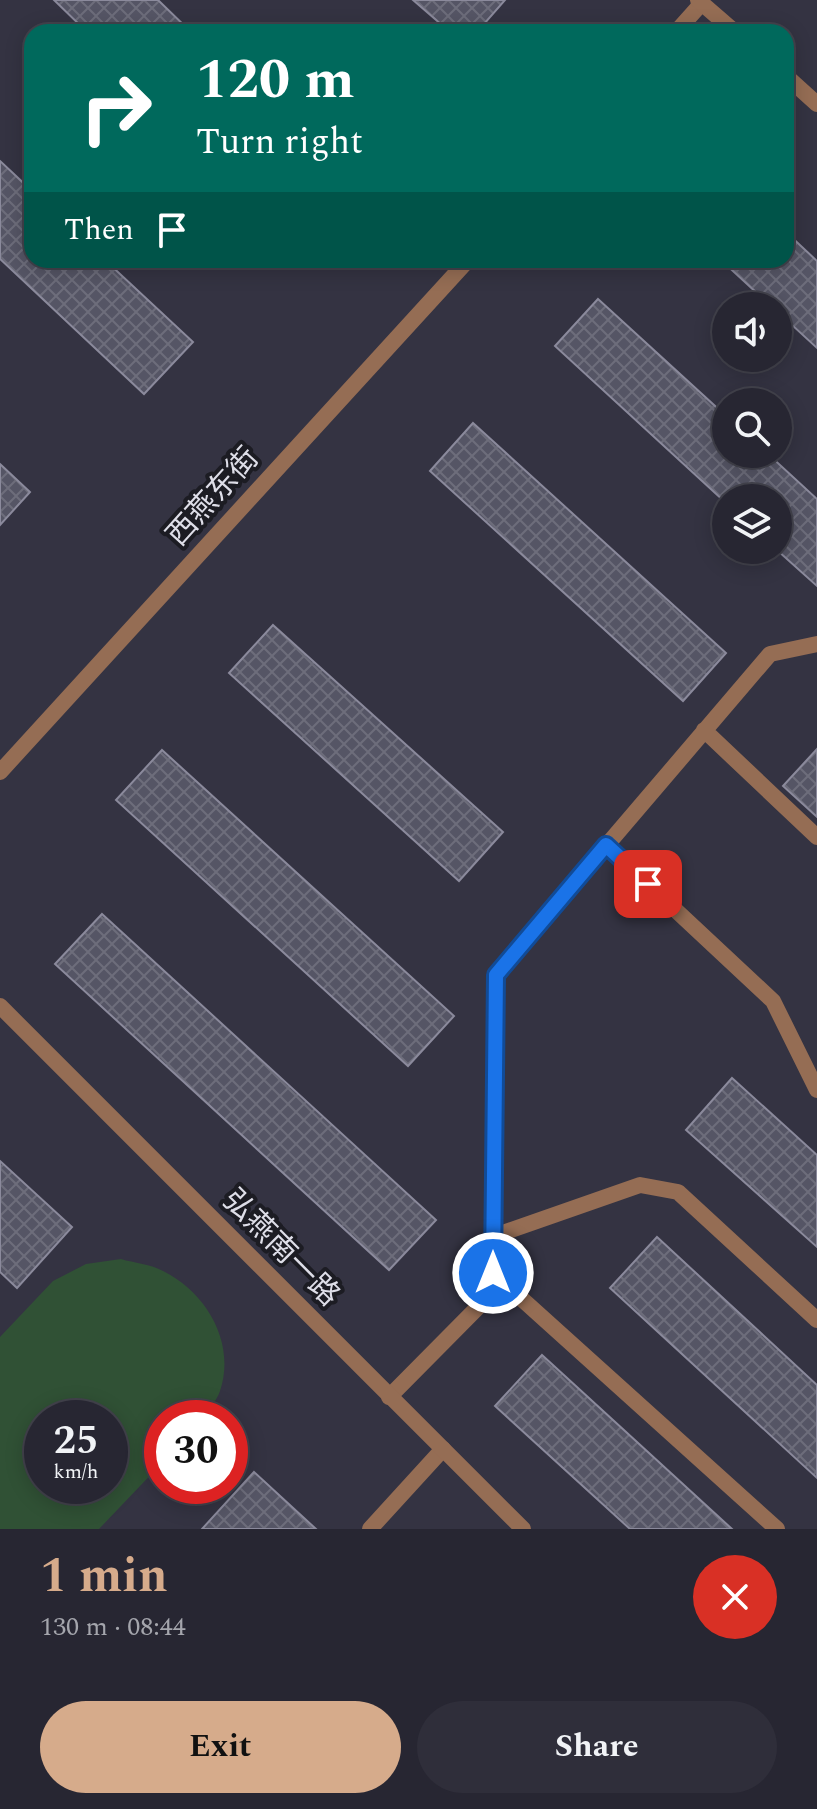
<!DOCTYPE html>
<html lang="en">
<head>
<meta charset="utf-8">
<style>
	:root { --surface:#272632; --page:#2f2e3a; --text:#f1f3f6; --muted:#a4a5ac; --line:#43434d; --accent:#d6ab8b }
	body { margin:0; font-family:Spectral,"Noto Sans SC",serif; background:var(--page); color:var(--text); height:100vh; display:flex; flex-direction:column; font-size:30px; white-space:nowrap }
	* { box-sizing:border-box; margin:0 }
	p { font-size:26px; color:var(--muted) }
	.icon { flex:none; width:44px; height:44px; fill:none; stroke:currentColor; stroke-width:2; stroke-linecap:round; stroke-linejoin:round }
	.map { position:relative; height:1529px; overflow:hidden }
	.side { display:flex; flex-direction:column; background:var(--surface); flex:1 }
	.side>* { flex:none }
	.hud { position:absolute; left:24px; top:24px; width:770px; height:244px; border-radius:24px; box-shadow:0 4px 20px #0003,0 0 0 2px var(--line); background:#00695c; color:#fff; overflow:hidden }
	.fabs { position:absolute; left:712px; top:292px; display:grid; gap:16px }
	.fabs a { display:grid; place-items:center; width:80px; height:80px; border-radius:50%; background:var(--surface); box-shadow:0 4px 20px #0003,0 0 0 2px var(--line); font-size:40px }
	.speed { position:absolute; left:24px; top:1400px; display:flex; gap:16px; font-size:40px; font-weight:700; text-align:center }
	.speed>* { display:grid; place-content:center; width:104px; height:104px; border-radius:50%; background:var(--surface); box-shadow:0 4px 20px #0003,0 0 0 2px var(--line); line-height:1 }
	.speed small { font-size:20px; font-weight:400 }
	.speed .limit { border:12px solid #d22; background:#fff; color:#111 }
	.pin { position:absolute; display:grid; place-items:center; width:68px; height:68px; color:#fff; margin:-34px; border-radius:16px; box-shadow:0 4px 12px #0006 }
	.me { position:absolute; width:88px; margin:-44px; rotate:0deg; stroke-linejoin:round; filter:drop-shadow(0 0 6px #0008) }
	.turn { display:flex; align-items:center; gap:28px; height:168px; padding:0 40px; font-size:36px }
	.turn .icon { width:104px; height:104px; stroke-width:2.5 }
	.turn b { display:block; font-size:56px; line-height:68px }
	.then { display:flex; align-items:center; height:76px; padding:0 40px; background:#0003; gap:16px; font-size:30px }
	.round { display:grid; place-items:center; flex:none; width:84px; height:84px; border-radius:42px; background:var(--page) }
	.overview { display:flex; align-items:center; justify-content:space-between; height:136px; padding:0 40px }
	h1 { font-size:48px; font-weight:700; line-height:60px; color:var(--accent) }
	.primary-button { display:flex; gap:16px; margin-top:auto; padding:16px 40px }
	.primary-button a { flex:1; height:92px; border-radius:48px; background:var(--accent); color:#111; font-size:32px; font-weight:700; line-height:92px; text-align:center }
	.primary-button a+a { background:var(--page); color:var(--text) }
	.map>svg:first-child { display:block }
	.park { fill:#305135; fill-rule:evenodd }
	.building { fill:url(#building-cross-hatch); stroke:#8b8a9c; stroke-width:2 }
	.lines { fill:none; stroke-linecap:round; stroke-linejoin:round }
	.minor { stroke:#956d54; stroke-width:16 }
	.tertiary { stroke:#956d54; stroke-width:16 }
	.route-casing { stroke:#114b97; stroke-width:20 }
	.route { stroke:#1a73e8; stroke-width:14 }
	.labels { text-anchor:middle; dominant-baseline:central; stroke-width:8; stroke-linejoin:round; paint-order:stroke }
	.street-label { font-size:30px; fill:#dedee8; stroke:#1c1c23 }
</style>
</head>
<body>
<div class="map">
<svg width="817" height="1529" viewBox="0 0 817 1529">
	<defs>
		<pattern id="building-cross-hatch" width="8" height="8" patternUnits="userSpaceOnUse" patternTransform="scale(2)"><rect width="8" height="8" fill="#555565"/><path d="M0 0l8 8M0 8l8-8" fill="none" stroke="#6d6d7b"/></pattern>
	</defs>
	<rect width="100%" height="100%" fill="#343342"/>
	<path class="park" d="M121 1259C134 1263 151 1264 163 1271 207 1293 236 1343 220 1391 217 1400 208 1410 203 1418H162V1463L99 1529H0V1337L53 1281 86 1264ZM42 1418H110V1486H42Z"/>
	<path class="building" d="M54 0H158L191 32H87Z
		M413 0H505L477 32H450Z
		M0 161 32 191V260H105L193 342 144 394 0 259Z
		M786 232 817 261V348L778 312V306H771L721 260H786Z
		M598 299 726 416V454H768L817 499V586L777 550 778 498H726V503L555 346Z
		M473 423 726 653 683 701 430 471Z
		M0 464 30 492 0 525Z
		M273 625 503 832 459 881 229 673Z
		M817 749V817L783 786Z
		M162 750 454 1016 408 1066 116 800Z
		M102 914 436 1220 389 1270 55 964Z
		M732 1078 817 1155V1247L686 1130Z
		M0 1161 72 1227 17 1288 0 1272Z
		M657 1237 817 1385V1478L610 1288Z
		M542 1355 732 1529H630L495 1406Z
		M254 1472 316 1529H202Z"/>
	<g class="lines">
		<path class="minor" d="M676 32 702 3
			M704 730 817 837
			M0 772 468 260
			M606 845 773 1001 817 1090
			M494 1236 640 1185 678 1192 817 1320
			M493 1273 777 1529
			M389 1397 493 1292 496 975 770 654 817 644
			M370 1529 443 1449"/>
		<path class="tertiary" d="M698 0 735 32
			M786 76 817 104
			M0 1006 523 1529"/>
	</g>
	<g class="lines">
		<g class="route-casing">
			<path id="route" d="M493 1273 496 975 606 845 648 884"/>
		</g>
		<use href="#route" class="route"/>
	</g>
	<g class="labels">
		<g class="street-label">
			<text transform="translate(213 497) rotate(-48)">西燕东街</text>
			<text transform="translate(281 1248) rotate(45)">弘燕南一路</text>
		</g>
	</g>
</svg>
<div class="fabs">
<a><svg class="icon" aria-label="sound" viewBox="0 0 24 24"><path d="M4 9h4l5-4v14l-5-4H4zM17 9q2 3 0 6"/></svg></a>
<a><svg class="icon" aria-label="search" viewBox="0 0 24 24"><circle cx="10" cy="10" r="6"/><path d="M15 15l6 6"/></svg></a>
<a><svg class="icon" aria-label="layers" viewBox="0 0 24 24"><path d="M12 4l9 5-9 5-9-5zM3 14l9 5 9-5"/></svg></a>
</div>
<div class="speed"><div>25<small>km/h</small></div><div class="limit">30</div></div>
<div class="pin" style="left:648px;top:884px;background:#d93025"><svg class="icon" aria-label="arrive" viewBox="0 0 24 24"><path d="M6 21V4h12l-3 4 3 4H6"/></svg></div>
<svg class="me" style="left:493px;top:1273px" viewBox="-20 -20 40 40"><circle r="17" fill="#1a73e8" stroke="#fff" stroke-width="3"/><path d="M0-11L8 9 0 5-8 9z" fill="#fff"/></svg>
<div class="hud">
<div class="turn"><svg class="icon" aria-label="right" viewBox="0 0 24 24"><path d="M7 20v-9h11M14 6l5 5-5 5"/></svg><div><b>120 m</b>Turn right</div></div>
<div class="then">Then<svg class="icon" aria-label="arrive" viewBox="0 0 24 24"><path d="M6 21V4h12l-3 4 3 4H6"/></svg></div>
</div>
</div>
<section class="side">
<div class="overview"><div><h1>1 min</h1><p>130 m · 08:44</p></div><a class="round" style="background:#d93025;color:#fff"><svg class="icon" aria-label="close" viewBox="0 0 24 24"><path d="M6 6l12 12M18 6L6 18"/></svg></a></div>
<div class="primary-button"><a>Exit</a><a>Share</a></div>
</section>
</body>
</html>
